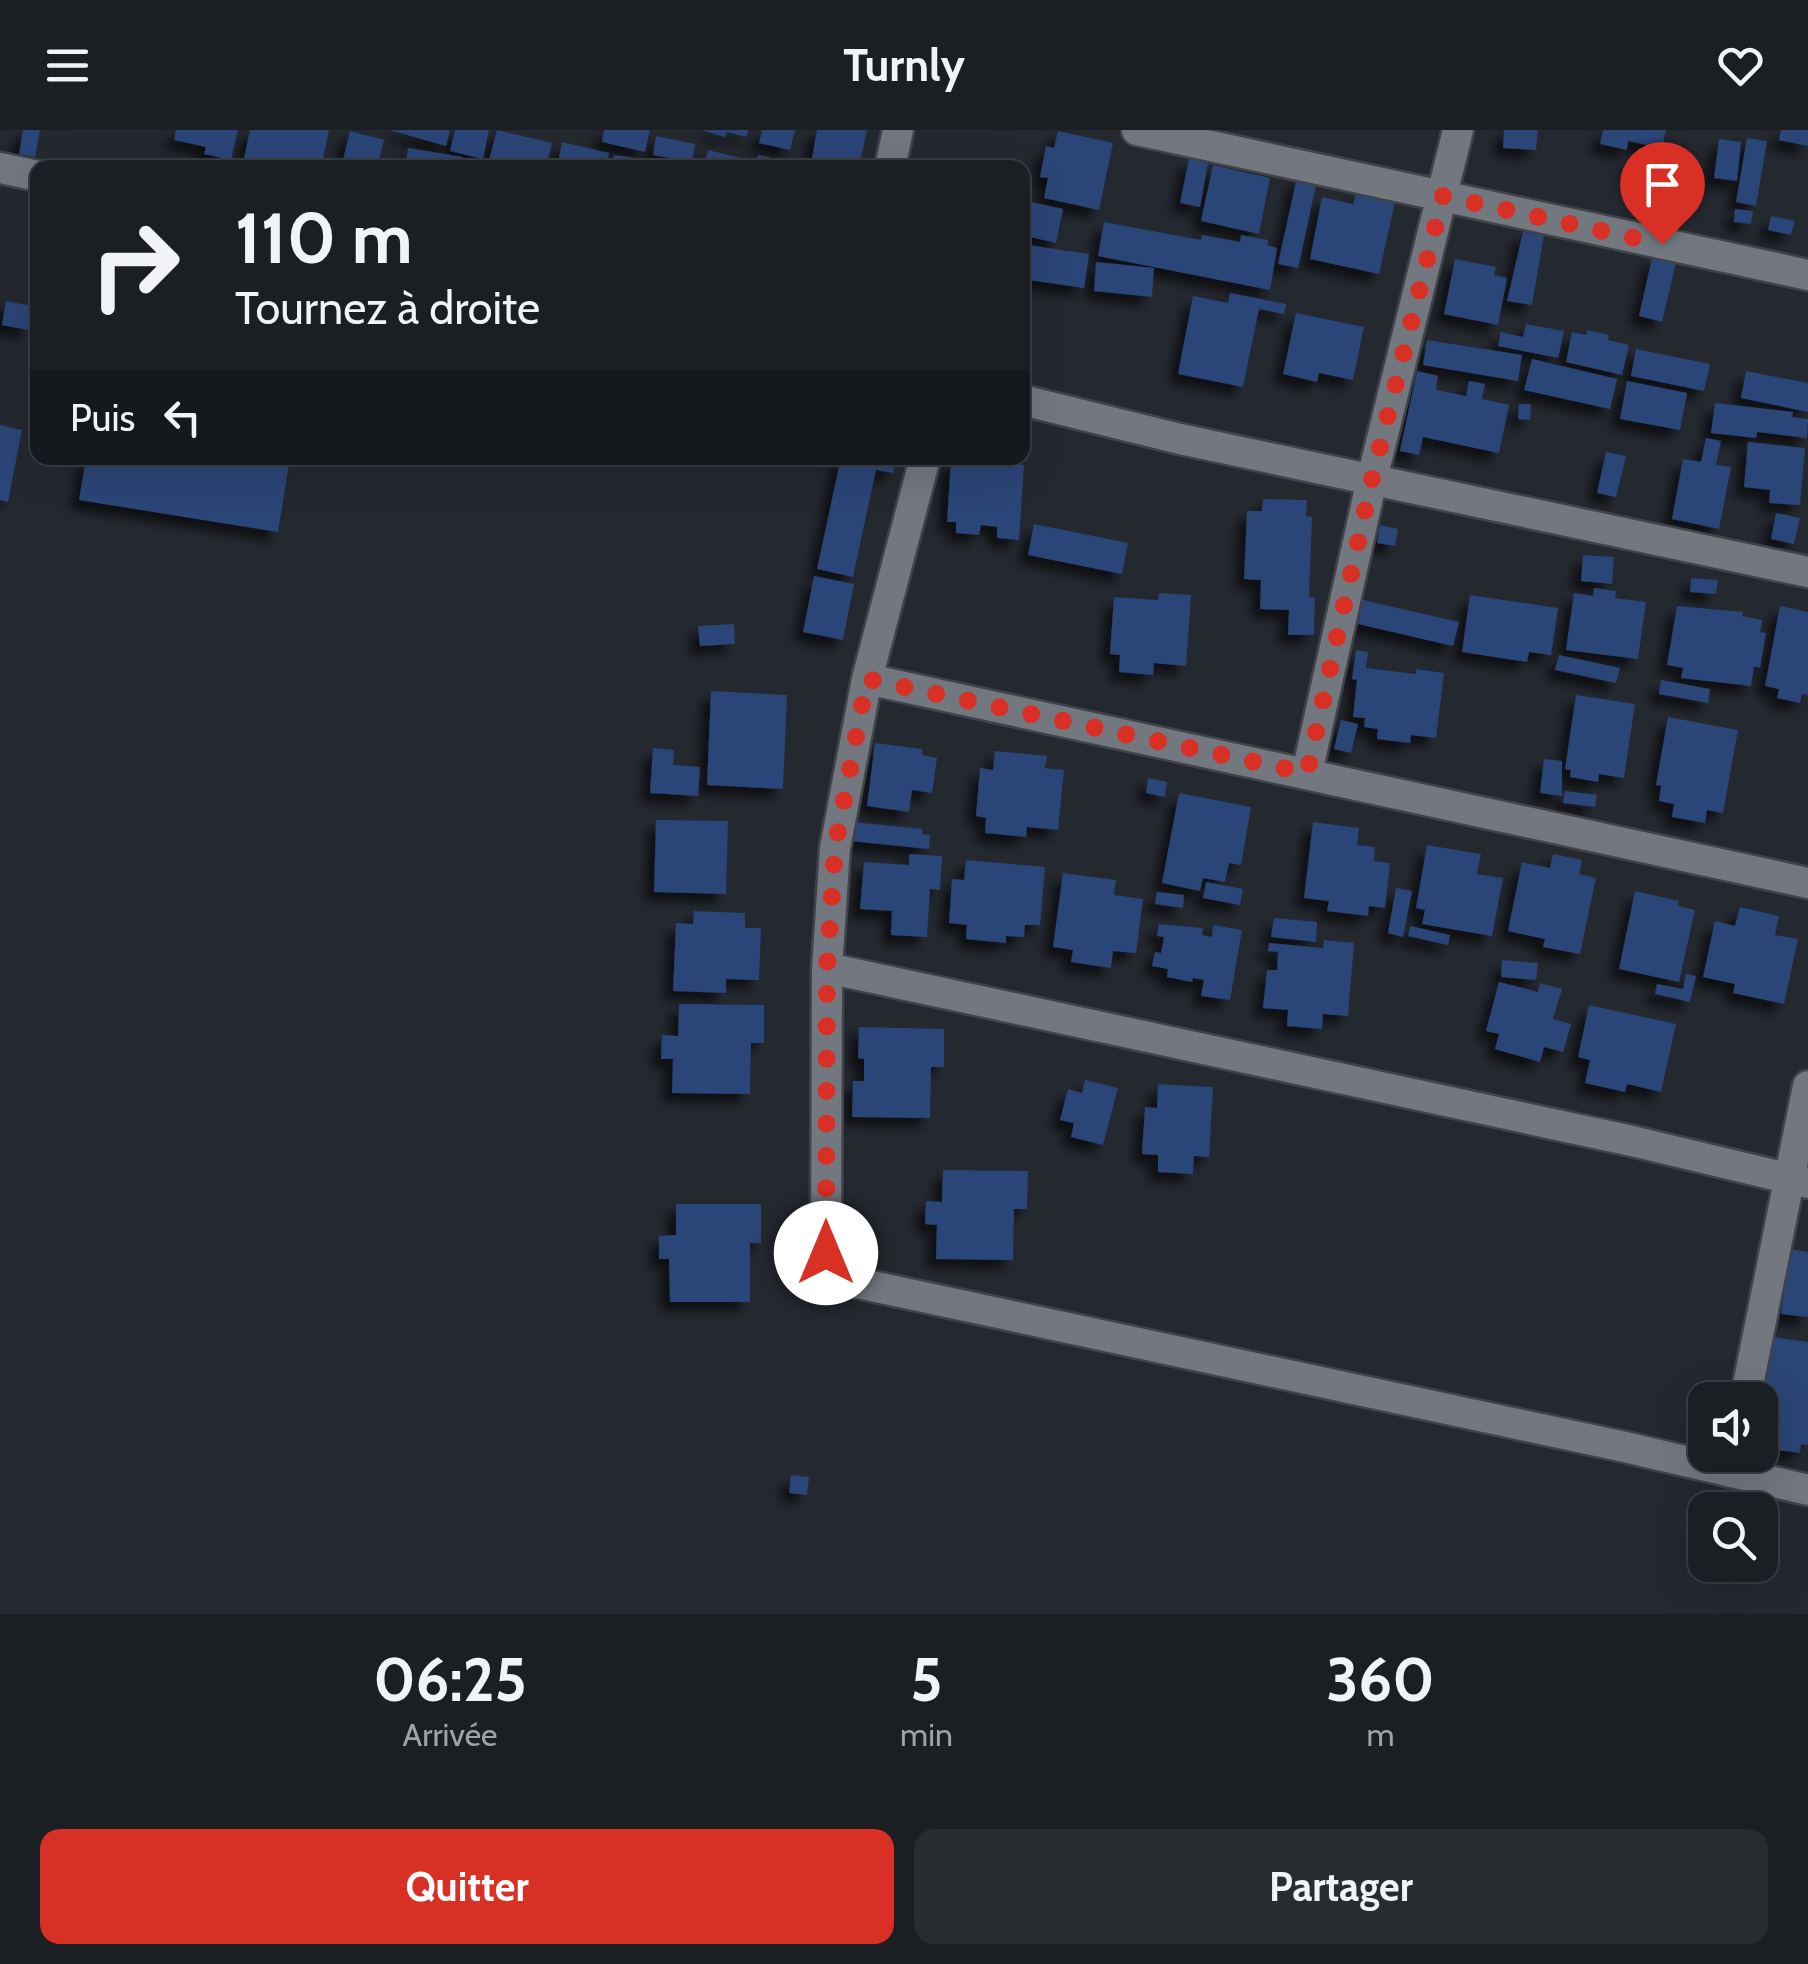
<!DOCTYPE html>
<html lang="fr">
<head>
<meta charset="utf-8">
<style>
	:root { --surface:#1b1e23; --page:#282b30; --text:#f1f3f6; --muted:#a0a2a6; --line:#393c41; --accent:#d93025 }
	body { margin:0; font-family:Cabin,sans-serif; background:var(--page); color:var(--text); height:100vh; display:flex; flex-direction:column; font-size:38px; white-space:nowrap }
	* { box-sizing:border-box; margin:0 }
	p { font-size:32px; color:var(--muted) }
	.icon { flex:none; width:55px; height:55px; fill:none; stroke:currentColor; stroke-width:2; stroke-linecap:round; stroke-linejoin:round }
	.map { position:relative; height:1484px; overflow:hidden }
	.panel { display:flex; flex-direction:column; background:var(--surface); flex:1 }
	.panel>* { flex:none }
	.guide { position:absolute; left:30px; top:30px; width:1000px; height:305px; border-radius:20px; box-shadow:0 10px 40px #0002,0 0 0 2px var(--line); background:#1b1e23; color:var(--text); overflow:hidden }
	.buttons { position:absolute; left:1688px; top:1252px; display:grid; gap:20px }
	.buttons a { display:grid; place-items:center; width:90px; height:90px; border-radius:20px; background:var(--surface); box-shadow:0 10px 40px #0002,0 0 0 2px var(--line); font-size:50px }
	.pin { position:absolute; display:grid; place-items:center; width:85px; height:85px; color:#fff; margin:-102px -42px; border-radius:50% 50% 50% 0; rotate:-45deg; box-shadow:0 0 10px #0007 }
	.pin .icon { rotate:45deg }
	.me { position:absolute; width:110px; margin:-55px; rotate:0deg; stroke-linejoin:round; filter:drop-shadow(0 0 8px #0008) }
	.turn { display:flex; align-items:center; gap:35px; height:210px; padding:0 40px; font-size:45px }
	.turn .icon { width:130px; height:130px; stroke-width:2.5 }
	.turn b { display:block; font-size:70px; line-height:85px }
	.then { display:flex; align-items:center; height:95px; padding:0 40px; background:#0003; gap:20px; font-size:38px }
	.eta { display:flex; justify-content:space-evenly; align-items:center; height:170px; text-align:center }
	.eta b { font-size:60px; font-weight:700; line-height:70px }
	.cta { display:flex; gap:20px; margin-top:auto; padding:20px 40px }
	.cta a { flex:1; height:115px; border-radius:20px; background:var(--accent); color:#fff; font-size:40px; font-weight:700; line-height:115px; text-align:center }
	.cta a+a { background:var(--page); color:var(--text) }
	header { display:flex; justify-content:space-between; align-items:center; height:130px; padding:0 40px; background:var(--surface); font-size:45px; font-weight:700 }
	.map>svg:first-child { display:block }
	.building { fill:#2b4477; filter:url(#shadow) }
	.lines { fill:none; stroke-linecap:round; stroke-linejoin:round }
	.street-casing { stroke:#404349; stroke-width:35 }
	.street { stroke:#737880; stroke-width:30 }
	.route { stroke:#d93025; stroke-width:18; stroke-dasharray:0 32.4 }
</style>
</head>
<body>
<header><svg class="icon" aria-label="menu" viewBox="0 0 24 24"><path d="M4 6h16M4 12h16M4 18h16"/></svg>Turnly<svg class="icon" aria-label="heart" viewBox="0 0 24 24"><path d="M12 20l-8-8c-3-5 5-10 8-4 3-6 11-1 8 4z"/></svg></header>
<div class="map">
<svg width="1808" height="1484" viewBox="0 0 1808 1484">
	<defs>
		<filter id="shadow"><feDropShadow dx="-9" dy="9" stdDeviation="5" flood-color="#0009"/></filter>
	</defs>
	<rect width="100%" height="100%" fill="#24282f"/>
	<path class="building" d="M23 0H40L35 27 19 24Z
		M176 0H238L231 30 204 24 206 17 174 10Z
		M250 0H329L321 38H242Z
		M390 0H450L446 16Z
		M455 0H489L483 29 450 21Z
		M497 0 552 13 546 38H487Z
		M604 0H650L645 22 602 12Z
		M702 0H748L747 7 727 2 725 7Z
		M762 0H795L790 20 759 13Z
		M817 0H867L859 38H824L825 31 812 28Z
		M1504 0H1538L1536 20 1503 18Z
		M1603 0H1666L1662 18 1628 11 1627 20 1600 14Z
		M1781 0H1808V16L1779 10Z
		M350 1 384 10 377 38H341Z
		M1058 1 1113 13 1099 80 1044 68 1048 48 1040 47 1046 16 1054 18Z
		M656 6 695 14 692 32 653 25Z
		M1747 8 1767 11 1756 76 1736 72Z
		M1719 9 1741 12 1737 51 1714 48Z
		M562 12 609 23 606 38H557Z
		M408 18 463 27 461 38H431L432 35 406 31Z
		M708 20 749 30 747 38 705 34Z
		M614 25 685 35V38H612Z
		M758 25 808 36V38H755Z
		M1189 29 1208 33 1200 77 1180 73Z
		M1213 35 1270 48 1259 104 1201 91Z
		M1297 47 1317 51 1298 138 1278 134Z
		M1356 63 1395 72 1379 144 1310 129 1322 67 1353 74Z
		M1022 70 1063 79 1056 113 1022 105Z
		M1735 79 1753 81 1751 94 1734 92Z
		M1771 86 1795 91 1791 105 1768 100Z
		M1104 92 1201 110 1202 105 1240 112 1241 105 1268 110 1267 115 1277 118 1270 160 1098 126Z
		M1523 102 1544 105 1532 175 1507 171Z
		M1028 115 1089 124 1084 158 1022 149Z
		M1652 128 1676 133 1662 192 1639 186Z
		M1455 129 1496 137 1494 145 1507 148 1498 195 1444 184Z
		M1096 132 1154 138 1152 167 1094 161Z
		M1230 163 1286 174 1284 184 1259 179 1243 257 1178 244 1193 166 1228 173Z
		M6 171 32 176 28 200 2 195Z
		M1296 183 1364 197 1353 250 1319 243 1317 252 1283 244Z
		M1526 194 1564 201 1558 228 1498 216 1501 202 1523 207Z
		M1588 200 1609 205 1608 210 1629 215 1622 245 1566 232 1572 202 1586 205Z
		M1427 210 1522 225 1518 251 1423 235Z
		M1636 219 1710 234 1704 261 1631 246Z
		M1532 229 1617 249 1610 279 1524 260Z
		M1417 241 1438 246 1436 260 1466 266 1469 251 1485 254 1482 269 1509 275 1499 323 1423 307 1419 325 1400 321Z
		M1746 241 1808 253V282L1741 268Z
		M1627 251 1687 263 1680 300 1620 289Z
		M1715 273 1793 282 1792 287 1808 289 1807 308 1757 302 1756 308 1711 303Z
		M1519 274H1531L1530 290 1518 289Z
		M0 295 22 300 8 372 0 370Z
		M1706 308 1721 311 1716 335 1731 337 1719 399 1672 389 1683 329 1701 332Z
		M1748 312 1805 318 1800 375 1769 373 1770 360 1744 357Z
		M1606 322 1626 326 1616 367 1597 363Z
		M86 328H290L278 402 79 370Z
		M828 328H896L893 343 876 340 853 447 817 439 840 332Z
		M951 330 1024 335 1019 410 997 408V397L981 395 979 405 956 403V392H947Z
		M1263 369 1307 370 1306 386 1312 387 1309 467 1315 468 1314 505H1288L1289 480 1260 479 1261 450 1244 449 1247 381H1262Z
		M1776 383 1800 388 1794 414 1771 409Z
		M1034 394 1128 413 1122 444 1028 425Z
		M1380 395 1398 399 1395 416 1377 413Z
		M1583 425 1614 427 1612 454 1581 451Z
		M814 446 854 454 843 510 803 502Z
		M1691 448 1718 450 1716 464 1690 462Z
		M1594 458 1616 461 1615 468 1646 472 1638 529 1566 520 1574 463 1593 466Z
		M1159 463 1191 465 1186 536 1154 533 1153 545 1119 542 1120 525 1110 524 1114 467 1158 470Z
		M1470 465 1558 478 1551 525 1529 522 1527 532 1462 522Z
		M1363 470 1459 492 1453 516 1358 494Z
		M1677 476 1743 482 1742 486 1762 490 1760 502 1766 503 1760 538 1754 536 1751 556 1681 548 1683 538 1667 535Z
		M1780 476 1808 482V565L1802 564 1800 573 1777 568 1779 559 1765 556Z
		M734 494 735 514 700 516 698 496Z
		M1356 520 1368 522 1366 538 1416 544V539L1444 543 1436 608 1411 605 1410 613 1377 609 1378 599 1364 597 1365 588 1353 587 1357 550 1352 549Z
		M1559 525 1620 538 1616 553 1555 540Z
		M1661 550 1710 559 1708 573 1659 564Z
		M711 561 787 565 783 659 707 655Z
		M1576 565 1635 574 1624 648 1599 644 1598 652 1570 647 1571 640 1565 639Z
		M1668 587 1738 600 1723 683 1707 680 1705 693 1672 687 1674 674 1659 671 1661 656 1656 655Z
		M1341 590 1358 594 1351 623 1334 619Z
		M875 613 922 619V625L937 628 932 663 912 660 909 682 867 676Z
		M653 618 674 620 673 635 700 637 698 666 650 663Z
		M995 621 1047 626 1045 638 1064 640 1058 700 1027 697 1026 707 985 703 986 688 976 686 980 638 993 640Z
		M1544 629 1562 631V666L1540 663Z
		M1148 648 1167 652 1165 667 1146 663Z
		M1565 661 1597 665 1595 677 1563 673Z
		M1179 663 1251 677 1241 735 1229 733 1225 752 1203 748 1200 761 1162 753Z
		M656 690 728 691 726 764 654 762Z
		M852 692 922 699V704L930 705 929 719 850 711Z
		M1313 692 1359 698 1357 715 1375 717 1374 731 1390 733 1385 778 1369 776 1368 786 1327 781 1329 771 1304 768Z
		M1427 715 1481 724 1477 744 1503 748 1492 806 1422 794 1425 780 1416 778Z
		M909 724 942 726 940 760 930 759 927 807 891 805 892 781 860 779 864 732 909 735Z
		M1553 724 1582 730 1579 744 1596 748 1580 824 1543 817 1545 809 1508 801 1522 732 1550 738Z
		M966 730 1045 737 1040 795H1025L1024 807 1006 806V813L966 809 967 795 949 793 952 749 964 750Z
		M1063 743 1116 750 1114 765 1143 769 1136 823 1113 821 1111 838 1071 832 1073 820 1053 817Z
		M1206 752 1243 759 1240 775 1203 768Z
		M1396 758 1412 761 1403 807 1388 803Z
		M1635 761 1679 771 1678 776 1695 780 1679 852 1619 839Z
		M1157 762 1184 765 1183 778 1155 774Z
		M1740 777 1779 786 1775 805 1798 809 1784 874 1733 863 1735 854 1703 847 1715 791 1735 796Z
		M694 781 745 783V798H761L759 850 726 849V863L673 861 676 793 693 794Z
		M1274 788 1317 792 1316 812 1271 807Z
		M1159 794 1203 798 1202 805 1212 807 1213 795 1242 800 1230 870 1201 866 1204 850 1193 848 1192 852 1167 847 1168 839 1152 836 1155 822 1161 823 1164 807 1157 806Z
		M1410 796 1450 805 1448 815 1408 806Z
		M1324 810 1354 813 1348 886 1323 884 1322 899 1287 896 1288 880 1263 878 1267 840H1277L1278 822 1268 821 1269 813 1323 818Z
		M1502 830 1538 833 1536 850 1501 847Z
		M1686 844 1696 846 1690 872 1655 864 1657 854 1683 859Z
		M1499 852 1538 862 1540 853 1562 859 1553 889 1571 894 1563 922 1544 917 1540 932 1495 919 1499 904 1486 901Z
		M679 874 764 875V913H751L750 964 672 963 673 929H661L662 905 678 906Z
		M1589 875 1676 894 1661 962 1627 954 1625 962 1585 953 1590 930 1578 927Z
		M859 897 944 899V937H931L930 988 852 987 853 951H864V929L858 928Z
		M1085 950 1118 958 1103 1015 1071 1007 1074 993 1060 990 1068 959 1082 963Z
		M1158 954 1213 957 1209 1027 1194 1026 1193 1044 1158 1042V1025L1142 1024 1145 977 1157 978Z
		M943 1040 1028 1041 1027 1079H1014L1013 1130 936 1129 937 1095 925 1094 926 1071 942 1072Z
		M676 1074H761V1113H750V1172H670L669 1129H659V1106L676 1105Z
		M1790 1119 1808 1122V1187L1781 1184Z
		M1764 1206 1808 1212V1315L1801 1314 1800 1323 1770 1319 1773 1298 1760 1296Z
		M791 1345 809 1347 807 1365 789 1363Z"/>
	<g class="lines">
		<g class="street-casing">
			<path id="street" d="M1137 0 1808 145
				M0 38 38 46
				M890 38 898 0
				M1022 270 1180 309 1808 442
				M925 328 867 549 835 718 827 838 826 1123 836 1144 853 1152 1625 1317 1808 1360
				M867 549 1808 753
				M1307 643 1372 349 1458 0
				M827 838 1632 1011 1808 1053
				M1745 1270 1808 956"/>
		</g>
		<use href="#street" class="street"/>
	</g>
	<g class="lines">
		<path class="route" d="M826 1123 827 838 835 718 867 549 1307 643 1372 349 1443 66 1662 114"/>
	</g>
</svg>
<div class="buttons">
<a><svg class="icon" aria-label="sound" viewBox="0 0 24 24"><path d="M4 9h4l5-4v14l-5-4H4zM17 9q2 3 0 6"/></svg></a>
<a><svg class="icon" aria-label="search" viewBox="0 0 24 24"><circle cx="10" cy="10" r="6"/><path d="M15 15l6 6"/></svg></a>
</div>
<div class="pin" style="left:1662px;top:114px;background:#d93025"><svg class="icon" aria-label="arrive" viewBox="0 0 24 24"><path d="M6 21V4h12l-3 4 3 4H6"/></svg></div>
<svg class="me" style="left:826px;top:1123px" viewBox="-20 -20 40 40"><circle r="19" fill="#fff"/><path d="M0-13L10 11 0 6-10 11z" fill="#d93025"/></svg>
<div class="guide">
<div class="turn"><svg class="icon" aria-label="right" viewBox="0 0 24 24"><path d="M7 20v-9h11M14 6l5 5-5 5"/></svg><div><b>110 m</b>Tournez à droite</div></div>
<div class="then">Puis<svg class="icon" aria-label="left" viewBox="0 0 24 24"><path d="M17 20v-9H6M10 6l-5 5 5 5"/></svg></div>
</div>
</div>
<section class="panel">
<div class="eta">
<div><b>06:25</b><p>Arrivée</p></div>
<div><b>5</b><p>min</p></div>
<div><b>360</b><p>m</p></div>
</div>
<div class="cta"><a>Quitter</a><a>Partager</a></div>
</section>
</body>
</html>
